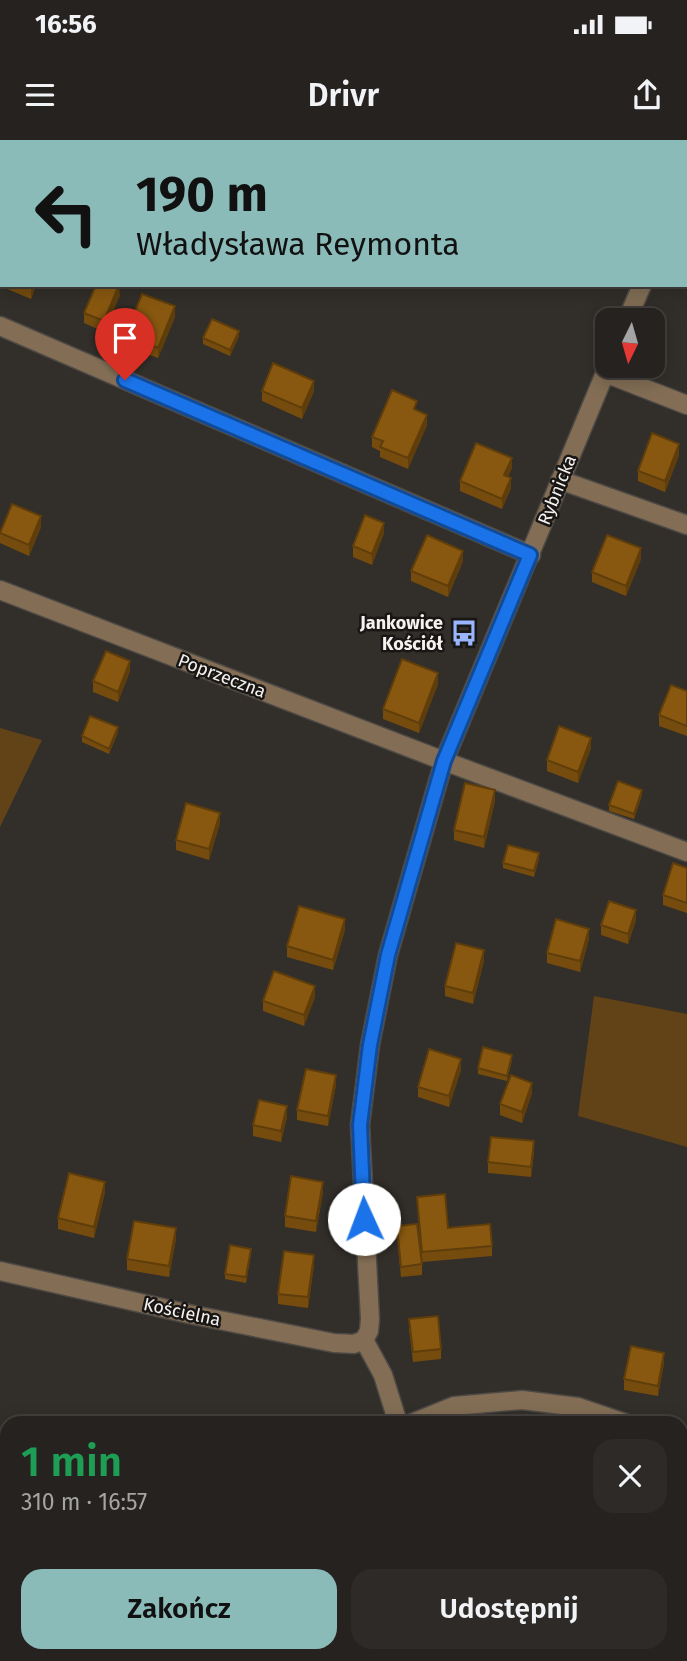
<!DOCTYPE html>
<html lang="pl">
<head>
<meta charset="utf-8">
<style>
	:root { --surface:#26221f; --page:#2e2a28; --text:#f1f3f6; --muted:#a4a4a4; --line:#423f3d; --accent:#8bbbb9 }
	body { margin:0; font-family:"Fira Sans",sans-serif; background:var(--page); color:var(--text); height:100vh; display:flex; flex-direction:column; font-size:26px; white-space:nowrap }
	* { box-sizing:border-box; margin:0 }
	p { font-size:23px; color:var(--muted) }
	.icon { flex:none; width:38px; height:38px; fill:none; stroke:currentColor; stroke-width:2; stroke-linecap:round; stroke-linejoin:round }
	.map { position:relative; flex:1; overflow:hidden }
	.side { position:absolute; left:0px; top:1276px; width:688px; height:247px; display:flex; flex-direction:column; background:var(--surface); border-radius:21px 21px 0 0; box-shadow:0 4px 18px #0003,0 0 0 2px var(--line) }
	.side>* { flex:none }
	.banner { position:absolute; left:0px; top:0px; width:688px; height:147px; box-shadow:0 4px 18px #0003,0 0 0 2px var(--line); background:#8bbbb9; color:#111; overflow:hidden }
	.needle { width:46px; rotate:185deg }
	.buttons { position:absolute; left:595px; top:168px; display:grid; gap:14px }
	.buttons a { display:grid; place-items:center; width:70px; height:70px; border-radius:14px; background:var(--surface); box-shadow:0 4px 18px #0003,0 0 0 2px var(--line); font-size:35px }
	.pin { position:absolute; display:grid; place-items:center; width:60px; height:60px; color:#fff; margin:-72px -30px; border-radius:50% 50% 50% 0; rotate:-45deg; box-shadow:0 0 7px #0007 }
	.pin .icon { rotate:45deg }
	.me { position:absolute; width:77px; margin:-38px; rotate:358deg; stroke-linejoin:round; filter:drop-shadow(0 0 5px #0008) }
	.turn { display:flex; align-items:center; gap:24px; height:147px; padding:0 21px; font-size:32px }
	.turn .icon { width:91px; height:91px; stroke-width:2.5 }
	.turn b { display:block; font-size:49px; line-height:60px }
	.round { display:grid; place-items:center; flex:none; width:74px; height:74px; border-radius:21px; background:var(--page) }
	.head { display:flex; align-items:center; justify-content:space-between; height:119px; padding:0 21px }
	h1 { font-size:42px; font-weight:600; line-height:52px; color:#1e9e55 }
	.primary-button { display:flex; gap:14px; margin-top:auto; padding:14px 21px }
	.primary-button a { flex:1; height:80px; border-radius:21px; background:var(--accent); color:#111; font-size:28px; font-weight:600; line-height:80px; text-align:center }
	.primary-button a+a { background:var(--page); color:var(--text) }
	.status { display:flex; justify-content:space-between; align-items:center; height:49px; padding:0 35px; background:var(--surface); direction:ltr }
	.status svg { height:19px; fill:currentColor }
	header { display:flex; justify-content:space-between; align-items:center; height:91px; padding:0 21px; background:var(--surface); font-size:32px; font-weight:600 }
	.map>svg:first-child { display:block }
	.green { fill:#624318 }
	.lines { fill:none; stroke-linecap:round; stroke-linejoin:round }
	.minor-casing { stroke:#4d4945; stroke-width:21 }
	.minor { stroke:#836e55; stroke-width:18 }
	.wall { fill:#754c0e }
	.shaded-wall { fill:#5f3e0b }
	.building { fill:#885810; stroke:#5f3e0b; stroke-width:2 }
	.route-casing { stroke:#114b97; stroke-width:18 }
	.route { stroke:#1a73e8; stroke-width:12 }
	.labels { text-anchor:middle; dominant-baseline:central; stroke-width:5; stroke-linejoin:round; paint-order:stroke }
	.street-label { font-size:18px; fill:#f5f2ef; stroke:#191715 }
	.poi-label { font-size:18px; font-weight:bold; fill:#f5f2ef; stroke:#191715; text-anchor:end }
</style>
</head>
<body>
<div class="status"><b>16:56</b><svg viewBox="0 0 49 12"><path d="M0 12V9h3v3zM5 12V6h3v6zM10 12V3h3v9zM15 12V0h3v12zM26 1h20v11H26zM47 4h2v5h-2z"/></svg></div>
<header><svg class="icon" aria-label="menu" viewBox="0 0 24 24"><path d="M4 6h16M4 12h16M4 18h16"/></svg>Drivr<svg class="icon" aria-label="share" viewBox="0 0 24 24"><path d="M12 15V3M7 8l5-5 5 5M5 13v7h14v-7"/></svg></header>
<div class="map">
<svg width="687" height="1521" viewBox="0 0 687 1521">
	<rect width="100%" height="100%" fill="#322e29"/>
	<path class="green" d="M0 588 42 600 0 687Z
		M594 856 687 874V1007L578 976Z
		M7 1478V1516H481L482 1521H0V1479Z"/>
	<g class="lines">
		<g class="minor-casing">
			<path id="minor" d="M686 41 687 39
				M627 180 642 145
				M0 186 531 415
				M605 233 687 265
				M560 340 687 385
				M0 450 444 621 687 712
				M0 1131 189 1174 334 1203 354 1204 364 1200
				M364 1200 369 1191 370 1179 360 985 370 905 388 815 444 621 608 226
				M364 1200 383 1235 398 1283
				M412 1283 454 1266 522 1260 578 1267 625 1283
				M681 1310 687 1313
				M489 1516 491 1521
				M544 1516 547 1521"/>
		</g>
		<use href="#minor" class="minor"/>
	</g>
	<path class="wall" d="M2 124V145H36L31 159 0 146V128Z
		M120 155 104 192 84 183V173Z
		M175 177 158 218 125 206V195Z
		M239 196 230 216 203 204V198Z
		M262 251H314L302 279 262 261Z
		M417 271 427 285 408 329 380 317V311L372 307V297Z
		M679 315 665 352 638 341V331Z
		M512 328 508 337 511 348 502 369 460 351V341Z
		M41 387 29 416 0 403V393Z
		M384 393 372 425 353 417V406Z
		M641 419 626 456 592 442V432Z
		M463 421 448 457 411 441V431Z
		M130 531 118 562 93 552V541Z
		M438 544 419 593 383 579V569Z
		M687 551V596L659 586V575Z
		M118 592 109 614 82 602V596Z
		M591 608 578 643 547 631V620Z
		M642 655 634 679 609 671V665Z
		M495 661 484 708 454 700V690Z
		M220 683 209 720 176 710V700Z
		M539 719 534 737 503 728V723Z
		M687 728V773L663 765V755Z
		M636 780 628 804 601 795V785Z
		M345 790 333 830 287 817V806Z
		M589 799 580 832 547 823V813Z
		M484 821 473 864 445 856V846Z
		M315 857 304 886 263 871V861Z
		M512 920 507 941 478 934V928Z
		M461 930 449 967 418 957V947Z
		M336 945 328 986 297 980V970Z
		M532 953 522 983 500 975V964Z
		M287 977 281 1002 253 996V985Z
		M534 1012 531 1037 488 1033V1022Z
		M105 1052 94 1098 58 1089V1078Z
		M323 1052 316 1092 285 1087V1076Z
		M417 1057 448 1088 492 1106V1116L422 1122Z
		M397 1086 422 1124V1135L401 1137 397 1097Z
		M176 1099 169 1137 127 1130V1119Z
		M251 1114 246 1143 225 1139V1134Z
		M314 1125 308 1168 278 1164V1154Z
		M409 1179 441 1209V1219L413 1222 409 1189Z
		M664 1223 658 1256 624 1250V1239Z
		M610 1516H656L641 1521H612Z"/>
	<path class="shaded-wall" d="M32 145H36L31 159V148Z
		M119 145 120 155 104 192V181Z
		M175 166V177L158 218V208Z
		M239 191V196L230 216V210Z
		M314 241V251L302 279V268Z
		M427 275V285L408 329V318Z
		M679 304V315L665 352V341Z
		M512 318V328L504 346V335Z
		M511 338V348L502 369V359Z
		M41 376V387L29 416V405Z
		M384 383V393L372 425V414Z
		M641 408V419L626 456V446Z
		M463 411V421L448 457V446Z
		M130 521V531L118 562V552Z
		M438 533V544L419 593V583Z
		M118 587V592L109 614V609Z
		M591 598V608L578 643V632Z
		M495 650V661L484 708V697Z
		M642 650V655L634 679V674Z
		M220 673V683L209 720V709Z
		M539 713V719L534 737V731Z
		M636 770V780L628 804V794Z
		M345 779V790L333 830V820Z
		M589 789V799L580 832V821Z
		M484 810V821L473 864V853Z
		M315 846V857L304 886V875Z
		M512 915V920L507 941V936Z
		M461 919V930L449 967V956Z
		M336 935V945L328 986V976Z
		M532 943V953L522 983V972Z
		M287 966V977L281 1002V991Z
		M534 1001V1012L531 1037V1027Z
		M105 1042V1052L94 1098V1087Z
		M323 1042V1052L316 1092V1081Z
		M176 1088V1099L169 1137V1126Z
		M314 1115V1125L308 1168V1157Z
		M664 1213V1223L658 1256V1246Z
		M615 1516H656L641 1521H615Z"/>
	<path class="building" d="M2 124V136L0 135V128Z
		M96 145H119L104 181 84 173Z
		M142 154 175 166 158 208 125 195Z
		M212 179 239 191 230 210 203 198Z
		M273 223 314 241 302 268 262 251Z
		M392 250 417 261 414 269 427 275 408 318 380 307 383 301 372 297Z
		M652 293 679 304 665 341 638 331Z
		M476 303 512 318 504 335 511 338 502 359 460 341Z
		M12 364 41 376 29 405 0 393Z
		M365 375 384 383 372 414 353 406Z
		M427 395 463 411 448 446 411 431Z
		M607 395 641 408 626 446 592 432Z
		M106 511 130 521 118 552 93 541Z
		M402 519 438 533 419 583 383 569Z
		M671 545 687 551V586L659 575Z
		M90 576 118 587 109 609 82 596Z
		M559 586 591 598 578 632 547 620Z
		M618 641 642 650 634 674 609 665Z
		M465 643 495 650 484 697 454 690Z
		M186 663 220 673 209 709 176 700Z
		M508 705 539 713 534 731 503 723Z
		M673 723 687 728V763L663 755Z
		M609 761 636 770 628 794 601 785Z
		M299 766 345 779 333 820 287 806Z
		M556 779 589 789 580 821 547 813Z
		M456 803 484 810 473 853 445 846Z
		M274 831 315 846 304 875 263 861Z
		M483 907 512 915 507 936 478 928Z
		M429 909 461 919 449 956 418 947Z
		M306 929 336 935 328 976 297 970Z
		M511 935 532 943 522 972 500 964Z
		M259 960 287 966 281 991 253 985Z
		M491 997 534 1001 531 1027 488 1022Z
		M69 1033 105 1042 94 1087 58 1078Z
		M291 1036 323 1042 316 1081 285 1076Z
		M445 1054 448 1088 490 1084 492 1106 422 1112 417 1057Z
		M134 1081 176 1088 169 1126 127 1119Z
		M417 1084 422 1124 401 1127 397 1086Z
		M230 1105 251 1109 246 1137 225 1134Z
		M284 1111 314 1115 308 1157 278 1154Z
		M438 1176 441 1209 413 1212 409 1179Z
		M631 1206 664 1213 658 1246 624 1239Z"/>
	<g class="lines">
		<g class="route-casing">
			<path id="route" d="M125 240 530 415 444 621 388 815 370 905 360 985 364 1079"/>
		</g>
		<use href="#route" class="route"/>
	</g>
	<defs>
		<g id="bus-bare" transform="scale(2.1)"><path d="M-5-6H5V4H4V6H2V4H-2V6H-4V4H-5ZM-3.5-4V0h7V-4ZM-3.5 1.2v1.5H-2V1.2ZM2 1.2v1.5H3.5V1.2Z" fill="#98b5fd" stroke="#191715" stroke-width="2.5" paint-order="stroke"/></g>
	</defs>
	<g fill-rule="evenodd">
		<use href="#bus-bare" x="464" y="493"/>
	</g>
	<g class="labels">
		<g class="street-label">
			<text transform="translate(557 350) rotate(-68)">Rybnicka</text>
			<text transform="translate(222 536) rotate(21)">Poprzeczna</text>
			<text transform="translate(182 1172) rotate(12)">Kościelna</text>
		</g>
		<g class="poi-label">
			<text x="443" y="483">Jankowice<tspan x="443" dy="21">Kościół</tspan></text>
		</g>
	</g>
</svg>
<div class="buttons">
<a><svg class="needle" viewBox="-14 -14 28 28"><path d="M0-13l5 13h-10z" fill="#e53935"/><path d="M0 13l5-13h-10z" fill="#a4a4a4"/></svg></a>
</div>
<div class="pin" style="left:125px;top:240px;background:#d93025"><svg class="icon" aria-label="arrive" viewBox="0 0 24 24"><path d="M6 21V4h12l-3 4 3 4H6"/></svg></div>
<svg class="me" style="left:364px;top:1079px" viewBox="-20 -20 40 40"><circle r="19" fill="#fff"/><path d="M0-13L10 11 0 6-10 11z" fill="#1a73e8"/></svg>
<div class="banner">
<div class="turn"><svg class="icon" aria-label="left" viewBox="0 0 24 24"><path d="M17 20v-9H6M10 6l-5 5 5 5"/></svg><div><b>190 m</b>Władysława Reymonta</div></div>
</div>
<section class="side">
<div class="head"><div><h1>1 min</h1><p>310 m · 16:57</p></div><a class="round"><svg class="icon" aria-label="close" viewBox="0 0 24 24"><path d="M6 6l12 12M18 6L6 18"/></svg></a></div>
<div class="primary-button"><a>Zakończ</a><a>Udostępnij</a></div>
</section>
</div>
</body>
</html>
